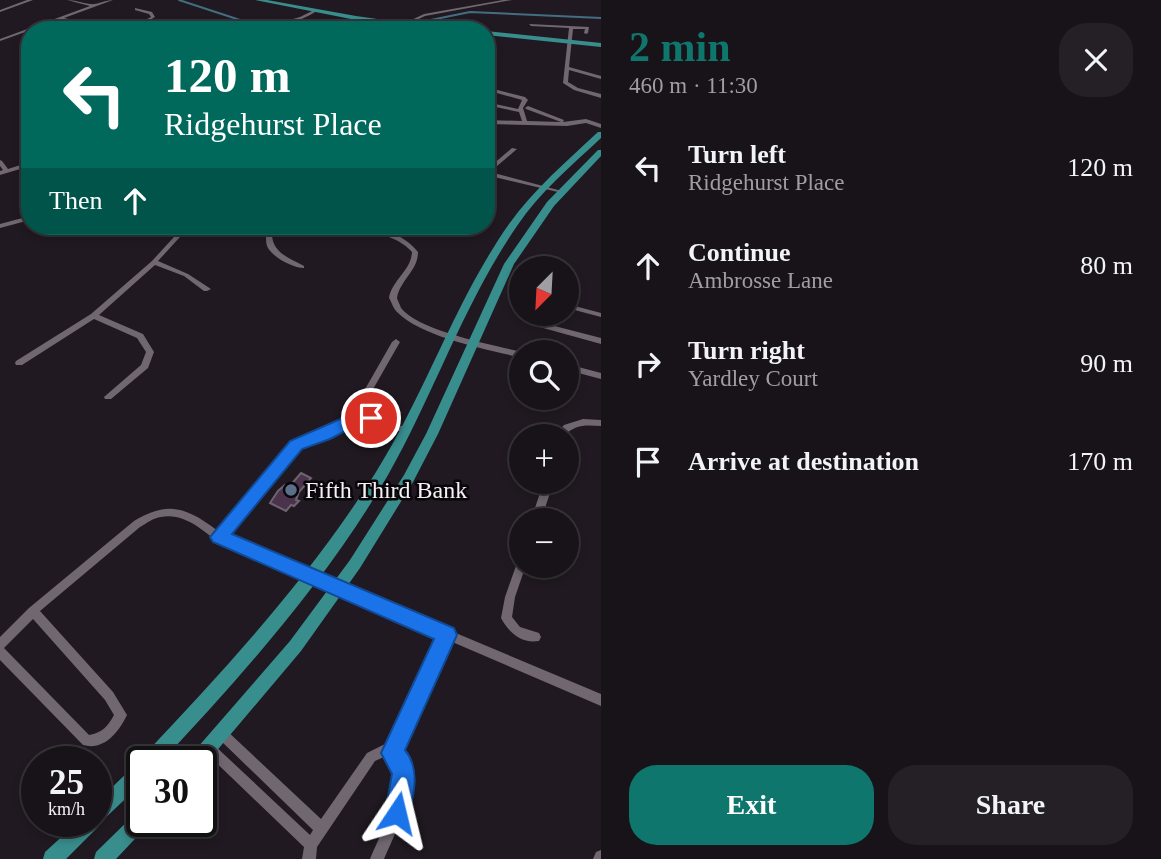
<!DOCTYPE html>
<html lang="en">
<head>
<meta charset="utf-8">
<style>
	:root { --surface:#181319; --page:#252026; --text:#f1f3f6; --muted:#9f9ea2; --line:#363238; --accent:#0f766e }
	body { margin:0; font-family:Georgia,serif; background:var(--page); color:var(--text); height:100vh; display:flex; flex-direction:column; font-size:26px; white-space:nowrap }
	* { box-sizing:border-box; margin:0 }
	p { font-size:23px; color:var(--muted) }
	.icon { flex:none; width:38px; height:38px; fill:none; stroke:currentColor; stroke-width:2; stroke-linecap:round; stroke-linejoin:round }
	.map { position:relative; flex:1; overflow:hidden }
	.panel { display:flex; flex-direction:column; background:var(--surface); width:560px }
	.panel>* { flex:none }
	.banner { position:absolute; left:21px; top:21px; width:474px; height:214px; border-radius:28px; box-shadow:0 4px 10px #0003,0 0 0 2px var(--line); background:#00695c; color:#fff; overflow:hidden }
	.needle { width:46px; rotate:204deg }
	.fabs { position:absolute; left:509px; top:256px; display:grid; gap:14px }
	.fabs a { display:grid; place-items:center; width:70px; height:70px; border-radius:50%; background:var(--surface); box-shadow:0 4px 10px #0003,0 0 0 2px var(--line); font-size:35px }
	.speed { position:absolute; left:21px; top:746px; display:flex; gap:14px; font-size:35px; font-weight:700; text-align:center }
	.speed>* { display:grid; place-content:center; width:91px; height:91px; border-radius:50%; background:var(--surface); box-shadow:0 4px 10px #0003,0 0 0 2px var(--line); line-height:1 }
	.speed small { font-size:18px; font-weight:400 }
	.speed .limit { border:4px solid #111; border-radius:10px; background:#fff; color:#111 }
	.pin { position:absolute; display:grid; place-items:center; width:60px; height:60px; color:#fff; margin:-30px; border:4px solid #fff; border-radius:50%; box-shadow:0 2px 7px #0007 }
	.me { position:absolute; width:77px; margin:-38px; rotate:10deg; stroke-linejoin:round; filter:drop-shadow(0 0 5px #0008) }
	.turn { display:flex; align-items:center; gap:24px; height:147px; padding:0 28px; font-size:32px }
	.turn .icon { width:91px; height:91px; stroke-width:2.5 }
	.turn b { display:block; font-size:49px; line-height:60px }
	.then { display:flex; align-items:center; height:66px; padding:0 28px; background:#0003; gap:14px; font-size:26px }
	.round { display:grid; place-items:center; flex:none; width:74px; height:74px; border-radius:28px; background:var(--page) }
	.summary { display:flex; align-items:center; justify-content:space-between; height:119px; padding:0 28px }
	h1 { font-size:42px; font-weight:700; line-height:52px; color:var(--accent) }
	.button { display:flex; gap:14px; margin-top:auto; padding:14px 28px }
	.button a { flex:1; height:80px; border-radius:28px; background:var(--accent); color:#fff; font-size:28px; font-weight:700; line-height:80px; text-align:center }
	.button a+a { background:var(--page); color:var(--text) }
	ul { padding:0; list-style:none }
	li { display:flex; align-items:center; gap:21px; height:98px; padding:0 28px }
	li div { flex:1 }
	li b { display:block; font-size:26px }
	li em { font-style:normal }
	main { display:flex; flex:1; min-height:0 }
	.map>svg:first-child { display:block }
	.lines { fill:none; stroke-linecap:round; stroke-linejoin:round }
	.stream { stroke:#436e81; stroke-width:2 }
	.building { fill:#4b334e; stroke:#6d646e; stroke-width:2 }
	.minor { fill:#706771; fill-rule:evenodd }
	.major { fill:#388e8d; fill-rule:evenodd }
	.route { fill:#1a73e8; stroke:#114b97; stroke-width:2 }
	.service-dot { fill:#5c6f8a; stroke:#080608; stroke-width:2.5 }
	.labels { text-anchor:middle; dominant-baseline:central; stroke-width:5; stroke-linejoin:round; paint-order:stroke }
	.poi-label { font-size:24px; fill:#f6f1f7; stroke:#080608; text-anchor:start }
</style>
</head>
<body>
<main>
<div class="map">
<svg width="601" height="859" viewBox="0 0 601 859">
	<rect width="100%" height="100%" fill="#201921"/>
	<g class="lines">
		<path class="stream" d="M179 0 240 20 275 22
			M416 23 470 12 601 18
			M284 24 315 30
			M397 30 406 27"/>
	</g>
	<path class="building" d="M301 473 311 478 299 492 296 500 299 501 294 506 291 505 286 511 270 503 278 491 285 485 289 487Z"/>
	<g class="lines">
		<path class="minor" d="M27 0H33L0 12V10Z
			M67 0C75 0 82 3 90 4 98 5 105 0 113 0L64 18 119 30H109L59 20 0 41V39L90 6Z
			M503 0H512L425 16 406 25 403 24 424 14Z
			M135 8 152 12 155 17 132 30H126L151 17 149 14 135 10Z
			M314 10 317 11C301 21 274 30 255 30L300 17Z
			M370 20 373 21 356 30H350Z
			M529 24 589 27 588 33 586 34 584 33 585 29H573L569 67 601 76V79L569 70 568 82 578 88 601 94V98L574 90 563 83 569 28 531 26Z
			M486 87 525 97 528 100 523 108 527 121 561 122 526 109 525 108 528 106 564 120 563 122 586 119 601 124V128L586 123 567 126 486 124V120L522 121 519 112 486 105V102L518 109 522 100 486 90Z
			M512 148 517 149 490 172 562 191V193L486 175V170Z
			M0 160 2 161 8 169 30 162V166L0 175V171L3 170 0 166Z
			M30 216V220L0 228V224Z
			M184 226H190L158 261 188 274 211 289 207 291H204L184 276 155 265 99 315 143 334 154 352 148 368 111 399H105L104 397 141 365 146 352 137 338 94 319 22 365H16L15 363 16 361 91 314 152 261Z
			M276 226H282L272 236C274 254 290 258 304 266V268C293 268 274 258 268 248 266 245 266 240 266 236Z
			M355 226C378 225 404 234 418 252 418 271 400 280 397 298 397 299 401 307 401 308 419 331 493 345 522 352V358C486 349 423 338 397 312 393 308 392 303 389 298 392 280 411 271 412 252 396 234 374 235 355 226Z
			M567 304 601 313V317L567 308Z
			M536 322H539L601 338V344L536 326 535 324Z
			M396 339 400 342 364 405 365 414 408 428 409 430 408 432 405 433 362 419 328 437 299 447 225 536 601 694V706L450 641 399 751C425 777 396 831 384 859H370C379 838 403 790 397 769 395 763 390 760 386 756L375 761 317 847 316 859H302L304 847 205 752 203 748 205 744 209 742 213 744 310 835 313 830 218 738 216 734 218 730 222 728 226 730 321 819 367 753 387 743 390 744 440 637 220 544C204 531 184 512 161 517 153 518 147 523 140 527L40 611 113 692 127 715C119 732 104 751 83 745L0 660V637L29 608 134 521C169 500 187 508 218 531L293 443 322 433 357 415 356 405 392 342ZM33 619 105 700 114 715C108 726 102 733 89 735L4 648Z
			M567 364 601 373V379L567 370Z
			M583 419 601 420V426C586 425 575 424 564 436H555L564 425Z
			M544 481H554L541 520H531Z
			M522 559V565H526L515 597 512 617 520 627 539 633 541 637 539 641C522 644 509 633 501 618L505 597 517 563 518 560Z
			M601 850V859H593L596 852Z"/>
		<path class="major" d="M255 0H267L356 16 456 30H436L356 20Z
			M486 31 601 43V47L486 35Z
			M598 132H601V138C571 166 540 192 517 226 464 303 434 394 388 475 327 580 244 673 162 761H142V783L100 823 98 827 66 859H43L45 852 79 821H96V803L136 764 141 761 144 755C228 666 311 576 376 472 426 392 455 301 509 224 534 189 567 161 598 132Z
			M598 150H601V156L554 206 514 264 438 434 413 482 360 568 301 651 203 767 201 768V761H188L191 755 290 641 350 560 404 475 426 434 504 264 547 202Z
			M142 810V821H150L148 825 116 859H94L96 852 136 813Z"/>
	</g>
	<path class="route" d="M361 410 377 413 379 418 377 422H363L330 439 302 449 232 534 454 628 457 635 405 750C421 769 414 800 405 822L397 825 388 822 385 813 392 774 381 753 434 639 213 542 210 537 290 441Z"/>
	<circle class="service-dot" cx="291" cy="490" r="7"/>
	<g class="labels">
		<g class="poi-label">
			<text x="305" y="490">Fifth Third Bank</text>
		</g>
	</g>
</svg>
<div class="fabs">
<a><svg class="needle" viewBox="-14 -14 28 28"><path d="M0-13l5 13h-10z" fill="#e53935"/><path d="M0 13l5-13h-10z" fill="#9f9ea2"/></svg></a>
<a><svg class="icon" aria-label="search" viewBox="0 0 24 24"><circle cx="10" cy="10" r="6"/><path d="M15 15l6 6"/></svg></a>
<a>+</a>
<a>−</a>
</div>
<div class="speed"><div>25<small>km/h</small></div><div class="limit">30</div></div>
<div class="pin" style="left:371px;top:418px;background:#d93025"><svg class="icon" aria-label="arrive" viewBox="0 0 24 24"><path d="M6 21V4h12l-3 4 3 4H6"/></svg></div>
<svg class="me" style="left:397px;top:813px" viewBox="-20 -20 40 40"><path d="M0-17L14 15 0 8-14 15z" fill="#1a73e8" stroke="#fff" stroke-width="4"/></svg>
<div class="banner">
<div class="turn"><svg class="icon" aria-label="left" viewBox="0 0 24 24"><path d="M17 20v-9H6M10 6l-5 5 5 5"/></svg><div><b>120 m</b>Ridgehurst Place</div></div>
<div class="then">Then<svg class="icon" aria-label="ahead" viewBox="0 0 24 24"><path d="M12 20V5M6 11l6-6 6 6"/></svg></div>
</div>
</div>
<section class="panel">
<div class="summary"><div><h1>2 min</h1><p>460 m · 11:30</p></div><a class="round"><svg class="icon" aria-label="close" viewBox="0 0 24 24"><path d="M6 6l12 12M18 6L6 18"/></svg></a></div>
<ul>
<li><svg class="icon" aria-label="left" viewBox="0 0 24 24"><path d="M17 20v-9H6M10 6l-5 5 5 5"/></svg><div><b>Turn left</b><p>Ridgehurst Place</p></div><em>120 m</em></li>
<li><svg class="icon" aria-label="ahead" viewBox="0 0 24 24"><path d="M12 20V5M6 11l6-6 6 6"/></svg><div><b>Continue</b><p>Ambrosse Lane</p></div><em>80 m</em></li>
<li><svg class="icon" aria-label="right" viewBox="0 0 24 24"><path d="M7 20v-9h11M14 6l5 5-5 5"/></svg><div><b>Turn right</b><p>Yardley Court</p></div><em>90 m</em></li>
<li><svg class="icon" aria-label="arrive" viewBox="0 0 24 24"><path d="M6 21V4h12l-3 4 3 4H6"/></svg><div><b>Arrive at destination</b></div><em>170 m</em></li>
</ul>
<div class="button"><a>Exit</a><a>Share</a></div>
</section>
</main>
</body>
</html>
